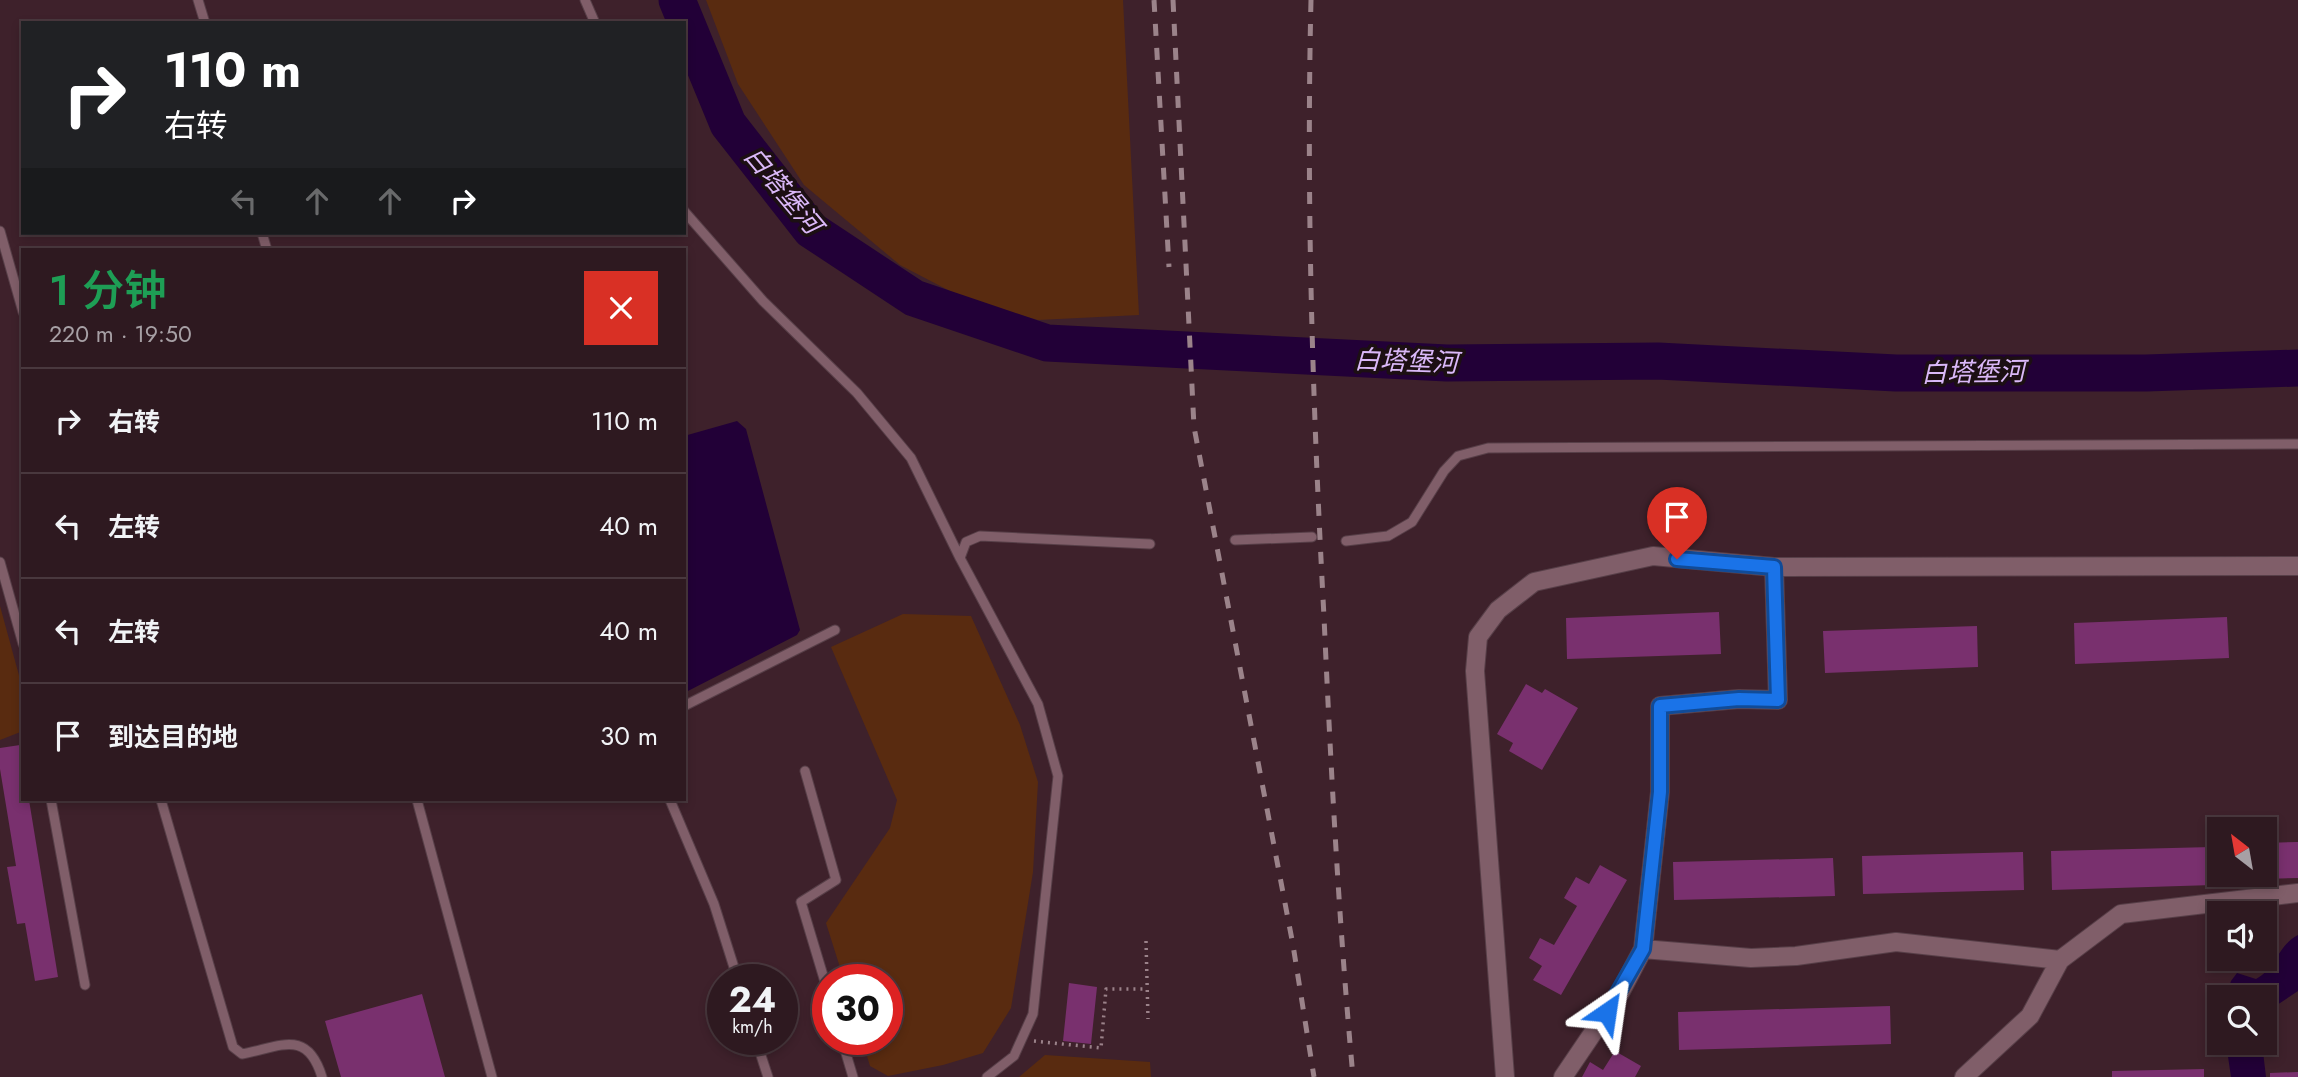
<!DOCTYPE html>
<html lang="zh">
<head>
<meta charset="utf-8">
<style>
	:root { --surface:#2e1920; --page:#362229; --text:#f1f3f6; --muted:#a7a0a5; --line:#49383e }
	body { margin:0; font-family:Jost,"Noto Sans SC",sans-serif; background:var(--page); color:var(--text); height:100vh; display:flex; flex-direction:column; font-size:26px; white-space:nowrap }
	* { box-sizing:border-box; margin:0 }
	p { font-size:23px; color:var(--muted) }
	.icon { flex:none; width:38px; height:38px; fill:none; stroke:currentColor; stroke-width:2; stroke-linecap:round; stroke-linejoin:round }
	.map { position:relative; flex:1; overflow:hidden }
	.drawer { position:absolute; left:21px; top:248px; width:665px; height:553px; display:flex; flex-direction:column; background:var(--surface); border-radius:0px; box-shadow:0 4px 10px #0003,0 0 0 2px var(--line) }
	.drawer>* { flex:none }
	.guide { position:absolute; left:21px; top:21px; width:665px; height:214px; border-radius:0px; box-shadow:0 4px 10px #0003,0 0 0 2px var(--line); background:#202124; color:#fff; overflow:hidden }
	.needle { width:46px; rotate:329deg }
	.controls { position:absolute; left:2207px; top:817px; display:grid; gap:14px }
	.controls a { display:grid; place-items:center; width:70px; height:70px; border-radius:0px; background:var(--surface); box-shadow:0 4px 10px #0003,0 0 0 2px var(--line); font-size:35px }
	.speed { position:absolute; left:707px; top:964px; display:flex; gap:14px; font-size:35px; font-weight:700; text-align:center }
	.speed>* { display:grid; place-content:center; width:91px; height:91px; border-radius:50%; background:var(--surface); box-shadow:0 4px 10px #0003,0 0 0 2px var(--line); line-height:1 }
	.speed small { font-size:18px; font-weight:400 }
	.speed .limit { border:10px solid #d22; background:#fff; color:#111 }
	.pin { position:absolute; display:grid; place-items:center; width:60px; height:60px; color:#fff; margin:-72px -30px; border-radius:50% 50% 50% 0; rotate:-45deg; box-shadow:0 0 7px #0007 }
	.pin .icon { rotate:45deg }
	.me { position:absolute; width:77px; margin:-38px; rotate:32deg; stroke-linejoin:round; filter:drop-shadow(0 0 5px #0008) }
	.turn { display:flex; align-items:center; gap:24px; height:147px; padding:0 28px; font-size:32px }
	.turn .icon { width:91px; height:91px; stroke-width:2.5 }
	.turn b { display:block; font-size:49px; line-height:60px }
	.lanes { display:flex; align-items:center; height:66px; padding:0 28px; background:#0003; justify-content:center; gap:35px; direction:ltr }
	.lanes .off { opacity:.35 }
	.round { display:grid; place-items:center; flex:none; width:74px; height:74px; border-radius:0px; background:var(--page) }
	.head { display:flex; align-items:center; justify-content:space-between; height:119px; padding:0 28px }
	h1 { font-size:42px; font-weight:600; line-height:52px; color:#1e9e55 }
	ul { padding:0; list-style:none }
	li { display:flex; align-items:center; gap:21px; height:105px; padding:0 28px; border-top:2px solid var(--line) }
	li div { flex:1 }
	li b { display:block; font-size:26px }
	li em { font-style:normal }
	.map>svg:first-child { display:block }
	.green { fill:#592b10 }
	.water { fill:#220037 }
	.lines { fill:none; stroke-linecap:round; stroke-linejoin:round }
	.river { stroke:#220037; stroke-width:37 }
	.building { fill:#79306e }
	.service-casing { stroke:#573f48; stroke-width:11 }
	.minor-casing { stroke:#573f48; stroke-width:20 }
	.path { stroke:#9b828a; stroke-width:3.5; stroke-dasharray:2 5; stroke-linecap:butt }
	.service { stroke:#805e69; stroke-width:9 }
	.minor { stroke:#805e69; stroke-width:18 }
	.rail { stroke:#9b838a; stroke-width:5; stroke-dasharray:12 12; stroke-linecap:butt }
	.route-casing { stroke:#114b97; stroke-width:18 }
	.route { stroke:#1a73e8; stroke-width:12 }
	.labels { text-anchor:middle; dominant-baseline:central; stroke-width:7; stroke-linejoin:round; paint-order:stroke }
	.water-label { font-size:26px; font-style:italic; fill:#dab8f8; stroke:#1c0f13 }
</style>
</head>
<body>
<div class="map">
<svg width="2298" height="1077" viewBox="0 0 2298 1077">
	<rect width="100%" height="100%" fill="#3e212b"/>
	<path class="green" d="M706 0H1123L1139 315 1038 320 971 302 900 265 804 185 738 84Z
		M0 606 23 690V731L0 740Z
		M903 614 971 616 1020 725 1038 782 1033 872 1011 1008 983 1053 943 1065 888 1076 870 1066 862 1040H887V980H844L826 923 890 828 897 800 831 647Z
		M1045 1055 1150 1062 1151 1077H1019Z"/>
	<path class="water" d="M737 421 746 429 800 630 797 635 684 693V436Z
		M2298 935V991L2277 1005 2265 1026 2264 998 2226 997 2231 981 2237 973 2256 979C2276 969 2278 945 2298 935Z
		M2226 1043H2262L2266 1077H2231Z"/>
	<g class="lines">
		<path class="river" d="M677 0 728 124 811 230 914 298 1047 343 1447 363 1658 361 1896 373H2146L2298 368"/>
	</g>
	<path class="building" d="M1719 612 1721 654 1567 659 1566 618Z
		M2227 617 2229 658 2075 664 2074 623Z
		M1977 626 1978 667 1825 673 1823 631Z
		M1526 684 1542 693 1545 689 1578 708 1542 770 1509 751 1513 743 1497 734Z
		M20 745 23 800H29L58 977 35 981 25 923 17 924 7 867 16 866 0 769V748Z
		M2298 842V878L2263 879 2264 843Z
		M2212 847 2213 885 2052 890 2051 851Z
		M2023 852 2024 890 1863 894 1862 856Z
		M1833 858 1835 896 1674 900 1673 862Z
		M1600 865 1627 880 1561 995 1533 980 1542 966 1529 958 1540 938 1554 945 1577 906 1564 898 1576 877 1589 884Z
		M1069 983 1097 987 1091 1044 1063 1041Z
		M422 994 445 1077H341L325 1021Z
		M1890 1006 1891 1044 1679 1050 1678 1012Z
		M1615 1051 1641 1066 1635 1077H1582L1590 1062 1603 1070Z
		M2204 1069V1077H2112V1071Z
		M2298 1072V1077H2270V1073Z"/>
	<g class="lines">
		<g class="service-casing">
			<path id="service" d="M198 0 205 23
				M585 0 595 23
				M684 211 763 301 857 393 911 458 960 558
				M0 231 23 312
				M262 233 267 250
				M1235 540 1312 537
				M1346 541 1388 536 1412 522 1444 471 1458 456 1488 448 2298 444
				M0 562 23 644
				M684 706 835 630
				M805 771 836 880 801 902 828 992
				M51 800 85 985
				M161 800 233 1047 242 1054C280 1047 307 1028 322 1077
				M417 800 492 1077
				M670 800 714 904 738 980
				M756 1040 768 1077
				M842 1040 853 1077
				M987 1077 1014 1056 1033 1014 1058 776 1038 704 960 558 966 542 980 536 1150 544"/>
		</g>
		<g class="minor-casing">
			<path id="minor" d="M1643 949 1751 958 1796 956 1896 942 2060 960
				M1505 1077 1475 671 1478 637 1498 610 1534 582 1653 556 1774 567 2298 566
				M1563 1077 1620 993 1643 949 1660 792V706L1739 699 1778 700 1774 567
				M1964 1077 2030 1016 2060 960 2121 914 2298 893"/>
		</g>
		<path class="path" d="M1146 941 1148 1019
			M1034 1041 1101 1048 1106 989H1147"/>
		<use href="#service" class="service"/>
		<use href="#minor" class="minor"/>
		<path class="rail" d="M1154 0 1169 267
			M1173 0 1194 427 1293 945 1314 1077
			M1311 0C1306 206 1313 412 1324 617 1331 771 1339 924 1353 1077"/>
	</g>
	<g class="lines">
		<g class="route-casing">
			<path id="route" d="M1607 1012 1643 949 1660 792V706L1739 699 1778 700 1774 567 1677 559"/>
		</g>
		<use href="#route" class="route"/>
	</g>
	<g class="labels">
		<g class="water-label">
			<text transform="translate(783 190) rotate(50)">白塔堡河</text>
			<text transform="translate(1406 361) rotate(2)">白塔堡河</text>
			<text transform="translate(1973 372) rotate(-1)">白塔堡河</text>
		</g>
	</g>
</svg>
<div class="controls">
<a><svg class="needle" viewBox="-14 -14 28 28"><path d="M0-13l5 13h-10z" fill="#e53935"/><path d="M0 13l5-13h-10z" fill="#a7a0a5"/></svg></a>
<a><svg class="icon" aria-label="sound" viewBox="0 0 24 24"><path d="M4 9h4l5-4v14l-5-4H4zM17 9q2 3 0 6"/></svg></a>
<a><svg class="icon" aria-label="search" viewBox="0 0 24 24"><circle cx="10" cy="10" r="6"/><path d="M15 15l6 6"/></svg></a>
</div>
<div class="speed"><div>24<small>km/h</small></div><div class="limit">30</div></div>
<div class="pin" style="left:1677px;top:559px;background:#d93025"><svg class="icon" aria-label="arrive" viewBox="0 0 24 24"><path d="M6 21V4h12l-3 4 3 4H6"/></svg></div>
<svg class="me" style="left:1607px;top:1012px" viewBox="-20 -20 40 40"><path d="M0-17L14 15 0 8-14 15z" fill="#1a73e8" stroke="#fff" stroke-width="4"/></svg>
<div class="guide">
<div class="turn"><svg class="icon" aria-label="right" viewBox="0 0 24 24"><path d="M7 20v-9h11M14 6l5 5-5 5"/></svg><div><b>110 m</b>右转</div></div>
<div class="lanes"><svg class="icon off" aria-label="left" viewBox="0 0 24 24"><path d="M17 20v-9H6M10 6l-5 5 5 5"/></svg><svg class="icon off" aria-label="ahead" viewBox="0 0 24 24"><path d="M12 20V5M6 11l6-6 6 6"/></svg><svg class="icon off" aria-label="ahead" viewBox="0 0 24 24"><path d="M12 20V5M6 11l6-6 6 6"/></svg><svg class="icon" aria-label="right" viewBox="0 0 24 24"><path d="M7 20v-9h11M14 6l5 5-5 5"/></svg></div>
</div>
<section class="drawer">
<div class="head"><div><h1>1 分钟</h1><p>220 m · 19:50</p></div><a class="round" style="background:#d93025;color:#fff"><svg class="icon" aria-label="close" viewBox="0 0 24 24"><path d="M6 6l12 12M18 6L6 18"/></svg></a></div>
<ul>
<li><svg class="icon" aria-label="right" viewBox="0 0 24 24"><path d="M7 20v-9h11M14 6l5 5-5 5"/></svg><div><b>右转</b></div><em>110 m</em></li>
<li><svg class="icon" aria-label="left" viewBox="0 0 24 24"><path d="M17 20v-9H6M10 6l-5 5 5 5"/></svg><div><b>左转</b></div><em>40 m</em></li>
<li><svg class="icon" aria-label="left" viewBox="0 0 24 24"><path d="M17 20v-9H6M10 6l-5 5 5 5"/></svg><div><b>左转</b></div><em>40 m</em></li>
<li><svg class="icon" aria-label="arrive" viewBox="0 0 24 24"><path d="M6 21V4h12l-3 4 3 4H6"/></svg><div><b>到达目的地</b></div><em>30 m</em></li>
</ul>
</section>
</div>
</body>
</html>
